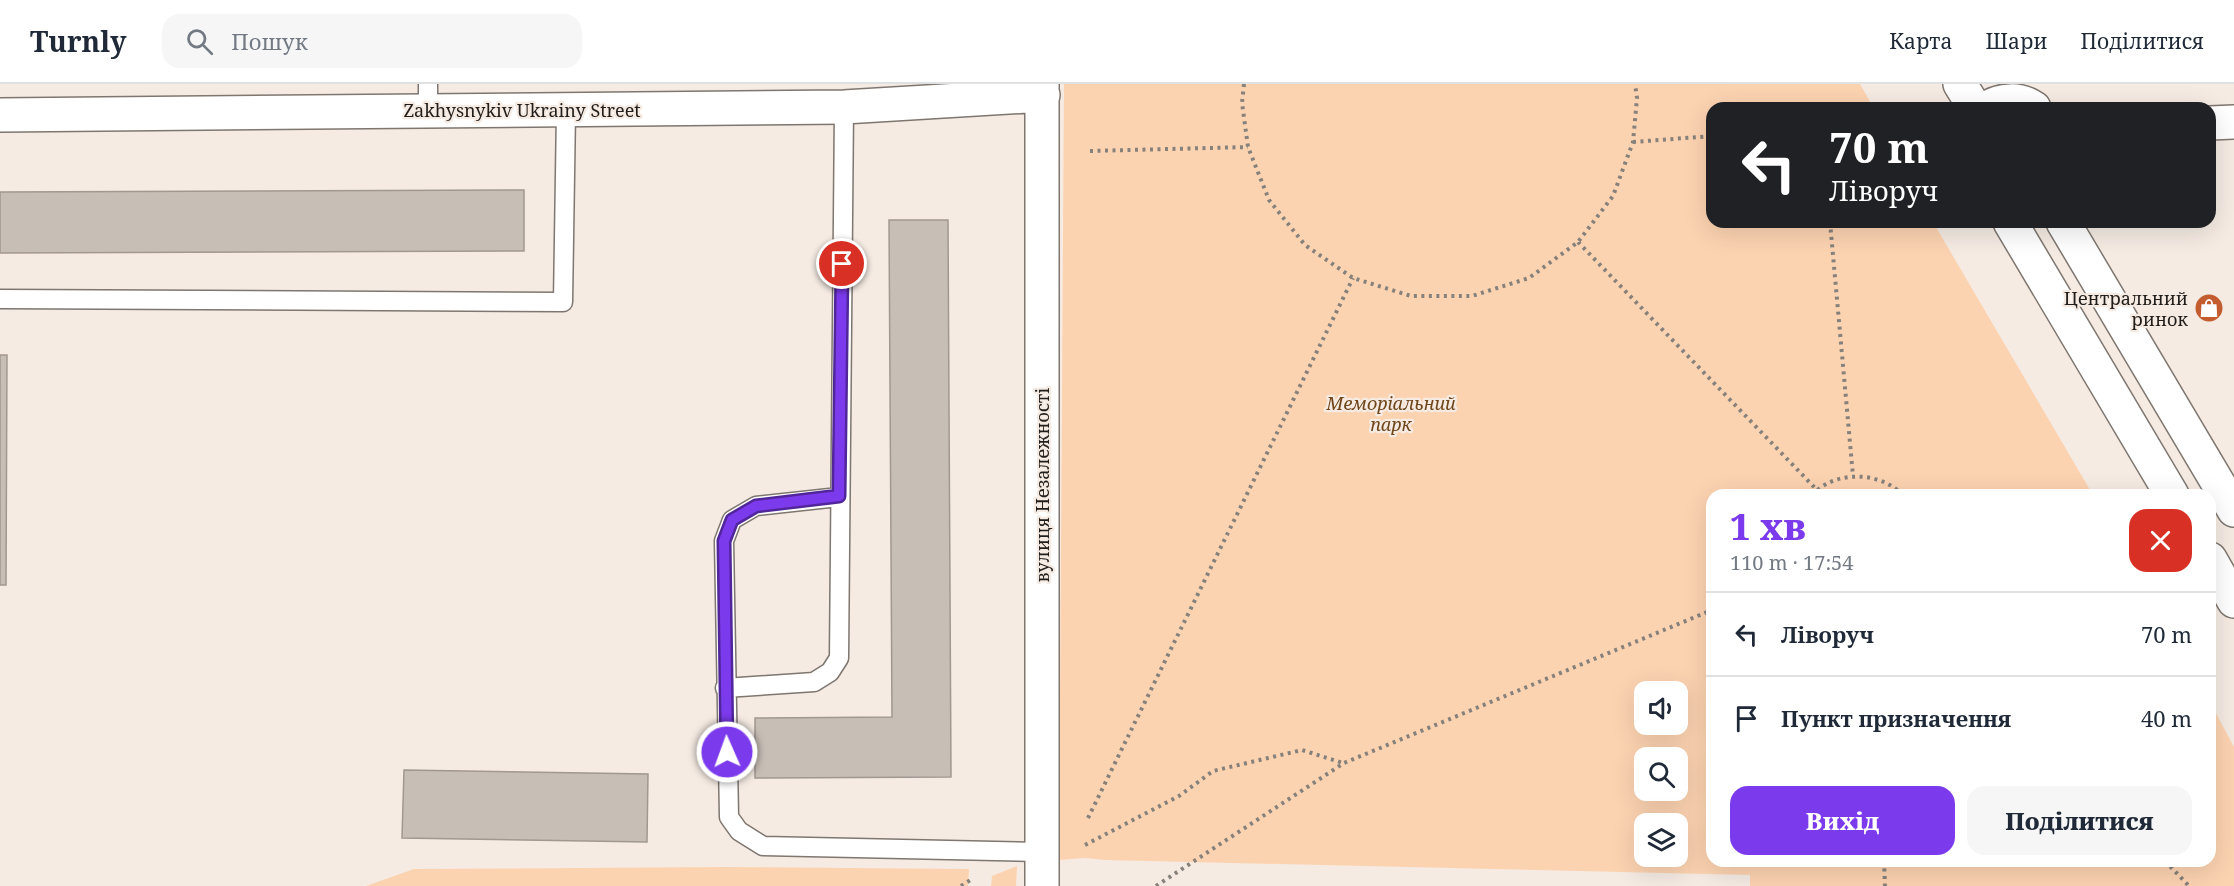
<!DOCTYPE html>
<html lang="uk">
<head>
<meta charset="utf-8">
<style>
	:root { --surface:#fff; --page:#f6f6f7; --text:#1f2937; --muted:#747a83; --line:#e0e1e3; --accent:#7c3aed }
	body { margin:0; font-family:"Noto Serif",serif; background:var(--page); color:var(--text); height:100vh; display:flex; flex-direction:column; font-size:22px; white-space:nowrap }
	* { box-sizing:border-box; margin:0 }
	p { font-size:20px; color:var(--muted) }
	.icon { flex:none; width:33px; height:33px; fill:none; stroke:currentColor; stroke-width:2; stroke-linecap:round; stroke-linejoin:round }
	.map { position:relative; flex:1; overflow:hidden }
	.details { position:absolute; left:1706px; top:405px; width:510px; height:378px; display:flex; flex-direction:column; background:var(--surface); border-radius:18px; box-shadow:0 6px 24px #0002 }
	.details>* { flex:none }
	.banner { position:absolute; left:1706px; top:18px; width:510px; height:126px; border-radius:18px; box-shadow:0 6px 24px #0002; background:#202124; color:#fff; overflow:hidden }
	.buttons { position:absolute; left:1634px; top:597px; display:grid; gap:12px }
	.buttons a { display:grid; place-items:center; width:54px; height:54px; border-radius:12px; background:var(--surface); box-shadow:0 6px 24px #0002; font-size:30px }
	.pin { position:absolute; display:grid; place-items:center; width:51px; height:51px; color:#fff; margin:-26px; border:3px solid #fff; border-radius:50%; box-shadow:0 2px 6px #0007 }
	.me { position:absolute; width:66px; margin:-33px; rotate:358deg; stroke-linejoin:round; filter:drop-shadow(0 0 4px #0008) }
	.turn { display:flex; align-items:center; gap:21px; height:126px; padding:0 24px; font-size:27px }
	.turn .icon { width:78px; height:78px; stroke-width:2.5 }
	.turn b { display:block; font-size:42px; line-height:51px }
	.round { display:grid; place-items:center; flex:none; width:63px; height:63px; border-radius:18px; background:var(--page) }
	.headline { display:flex; align-items:center; justify-content:space-between; height:102px; padding:0 24px }
	h1 { font-size:36px; font-weight:800; line-height:45px; color:var(--accent) }
	.cta { display:flex; gap:12px; margin-top:auto; padding:12px 24px }
	.cta a { flex:1; height:69px; border-radius:18px; background:var(--accent); color:#fff; font-size:24px; font-weight:800; line-height:69px; text-align:center }
	.cta a+a { background:var(--page); color:var(--text) }
	ul { padding:0; list-style:none }
	li { display:flex; align-items:center; gap:18px; height:84px; padding:0 24px; border-top:2px solid var(--line) }
	li div { flex:1 }
	li b { display:block; font-size:22px }
	li em { font-style:normal }
	header { display:flex; align-items:center; gap:36px; box-sizing:border-box; height:84px; padding:0 30px; background:var(--surface); border-bottom:2px solid var(--line) }
	header strong { font-size:28px }
	nav { display:flex; gap:33px; margin-inline-start:auto; font-size:21px }
	.search { width:420px; height:54px; background:var(--page); display:flex; align-items:center; gap:15px; box-sizing:border-box; padding:0 21px; border-radius:18px; color:var(--muted); font-size:22px }
	.map>svg:first-child { display:block }
	.green { fill:#fcd3b1; fill-rule:evenodd }
	.building { fill:#c7beb6; stroke:#a19891; stroke-width:1.5 }
	.lines { fill:none; stroke-linecap:round; stroke-linejoin:round }
	.lane-casing { stroke:#7e766f; stroke-width:21 }
	.street-casing { stroke:#7e766f; stroke-width:36 }
	.secondary-casing { stroke:#7e766f; stroke-width:36 }
	.path { stroke:#87817b; stroke-width:4; stroke-dasharray:3 4.5; stroke-linecap:butt }
	.lane { stroke:#fff; stroke-width:18 }
	.street { stroke:#fff; stroke-width:33 }
	.secondary { stroke:#fff; stroke-width:33 }
	.route-casing { stroke:#51269a; stroke-width:15 }
	.route { stroke:#7c3aed; stroke-width:10 }
	.labels { text-anchor:middle; dominant-baseline:central; stroke-width:4.5; stroke-linejoin:round; paint-order:stroke }
	.street-label { font-size:18px; fill:#211d1a; stroke:#f5ebe3 }
	.poi-label { font-size:18px; fill:#211d1a; stroke:#f5ebe3; text-anchor:end }
	.park-label { font-size:18px; font-style:italic; fill:#6f451a; stroke:#f5ebe3 }
</style>
</head>
<body>
<header>
<strong>Turnly</strong>
<div class="search"><svg class="icon" aria-label="search" viewBox="0 0 24 24"><circle cx="10" cy="10" r="6"/><path d="M15 15l6 6"/></svg>Пошук</div>
<nav><a>Карта</a><a>Шари</a><a>Поділитися</a></nav>
</header>
<div class="map">
<svg width="2234" height="802" viewBox="0 0 2234 802">
	<rect width="100%" height="100%" fill="#f5ebe3"/>
	<path class="green" d="M1064 0H1860L1872 21 1865 22 1866 24H1712V138H1933L2093 411H1712V777H2210V618L2234 663V802H1750V791L1105 776 1085 774 1059 776ZM1644 608H1677V640H1644ZM1644 674H1677V706H1644ZM1644 740H1677V772H1644Z
		M1017 782 1016 802H991L992 792Z
		M725 783 969 785 968 802H366L414 785Z"/>
	<path class="building" d="M524 106V167L0 169V108Z
		M889 136H948L951 693 755 694V634L892 633Z
		M0 271H7L6 501H0Z
		M404 686 648 690 647 758 402 754Z"/>
	<g class="lines">
		<g class="lane-casing">
			<path id="lane" d="M428 27V0
				M0 215 563 218 566 27
				M839 413 756 422 732 436 724 457 729 733 739 747 763 762 1042 768
				M725 604 814 598 830 588 839 574 844 23"/>
		</g>
		<g class="street-casing">
			<path id="street" d="M0 31 844 23 1043 11
				M1042 802V0"/>
		</g>
		<g class="secondary-casing">
			<path id="secondary" d="M1960 0 1975 24
				M1987 24C2001 15 2020 14 2034 24
				M2210 39 2234 38
				M2010 138 2172 411
				M2063 138 2234 426
				M2210 475 2234 517"/>
		</g>
		<path class="path" d="M1244 0 1242 19 1248 63 1269 116 1305 161 1353 194 1411 212H1472L1529 194 1578 158 1613 112 1633 58 1637 14 1635 0
			M1633 58 1712 52
			M1090 67 1248 63
			M1830 138 1853 392
			M1578 158 1817 406
			M1812 411C1835 386 1880 387 1903 411
			M1088 734 1353 194
			M1085 761 1179 712 1213 687 1302 666 1343 679
			M1884 777 1885 802
			M2165 777 2189 802
			M961 802 972 795
			M1156 802 1344 679 1712 526"/>
		<use href="#lane" class="lane"/>
		<use href="#street" class="street"/>
		<use href="#secondary" class="secondary"/>
	</g>
	<g class="lines">
		<g class="route-casing">
			<path id="route" d="M727 668 724 457 732 436 756 422 839 412 842 180"/>
		</g>
		<use href="#route" class="route"/>
	</g>
	<defs>
		<g id="shop-disc" transform="scale(1.5)"><circle r="9.5" fill="#c35d30" stroke="#f5ebe3"/><path d="M-5-2.5h2.3a2.7 3.5 0 0 1 5.4 0H5L5.5 6h-11ZM-1.5-2.5h3a1.5 2.3 0 0 0-3 0Z" fill="#fff"/></g>
	</defs>
	<g fill-rule="evenodd">
		<use href="#shop-disc" x="2209" y="224"/>
	</g>
	<g class="labels">
		<g class="street-label">
			<text x="522" y="26">Zakhysnykiv Ukrainy Street</text>
			<text transform="translate(1042 401) rotate(-90)">вулиця Незалежності</text>
		</g>
		<g class="poi-label">
			<text x="2188" y="214">Центральний<tspan x="2188" dy="21">ринок</tspan></text>
		</g>
		<g class="park-label">
			<text x="1391" y="319">Меморіальний<tspan x="1391" dy="21">парк</tspan></text>
		</g>
	</g>
</svg>
<div class="buttons">
<a><svg class="icon" aria-label="sound" viewBox="0 0 24 24"><path d="M4 9h4l5-4v14l-5-4H4zM17 9q2 3 0 6"/></svg></a>
<a><svg class="icon" aria-label="search" viewBox="0 0 24 24"><circle cx="10" cy="10" r="6"/><path d="M15 15l6 6"/></svg></a>
<a><svg class="icon" aria-label="layers" viewBox="0 0 24 24"><path d="M12 4l9 5-9 5-9-5zM3 14l9 5 9-5"/></svg></a>
</div>
<div class="pin" style="left:842px;top:180px;background:#d93025"><svg class="icon" aria-label="arrive" viewBox="0 0 24 24"><path d="M6 21V4h12l-3 4 3 4H6"/></svg></div>
<svg class="me" style="left:727px;top:668px" viewBox="-20 -20 40 40"><circle r="17" fill="#7c3aed" stroke="#fff" stroke-width="3"/><path d="M0-11L8 9 0 5-8 9z" fill="#fff"/></svg>
<div class="banner">
<div class="turn"><svg class="icon" aria-label="left" viewBox="0 0 24 24"><path d="M17 20v-9H6M10 6l-5 5 5 5"/></svg><div><b>70 m</b>Ліворуч</div></div>
</div>
<section class="details">
<div class="headline"><div><h1>1 хв</h1><p>110 m · 17:54</p></div><a class="round" style="background:#d93025;color:#fff"><svg class="icon" aria-label="close" viewBox="0 0 24 24"><path d="M6 6l12 12M18 6L6 18"/></svg></a></div>
<ul>
<li><svg class="icon" aria-label="left" viewBox="0 0 24 24"><path d="M17 20v-9H6M10 6l-5 5 5 5"/></svg><div><b>Ліворуч</b></div><em>70 m</em></li>
<li><svg class="icon" aria-label="arrive" viewBox="0 0 24 24"><path d="M6 21V4h12l-3 4 3 4H6"/></svg><div><b>Пункт призначення</b></div><em>40 m</em></li>
</ul>
<div class="cta"><a>Вихід</a><a>Поділитися</a></div>
</section>
</div>
</body>
</html>
